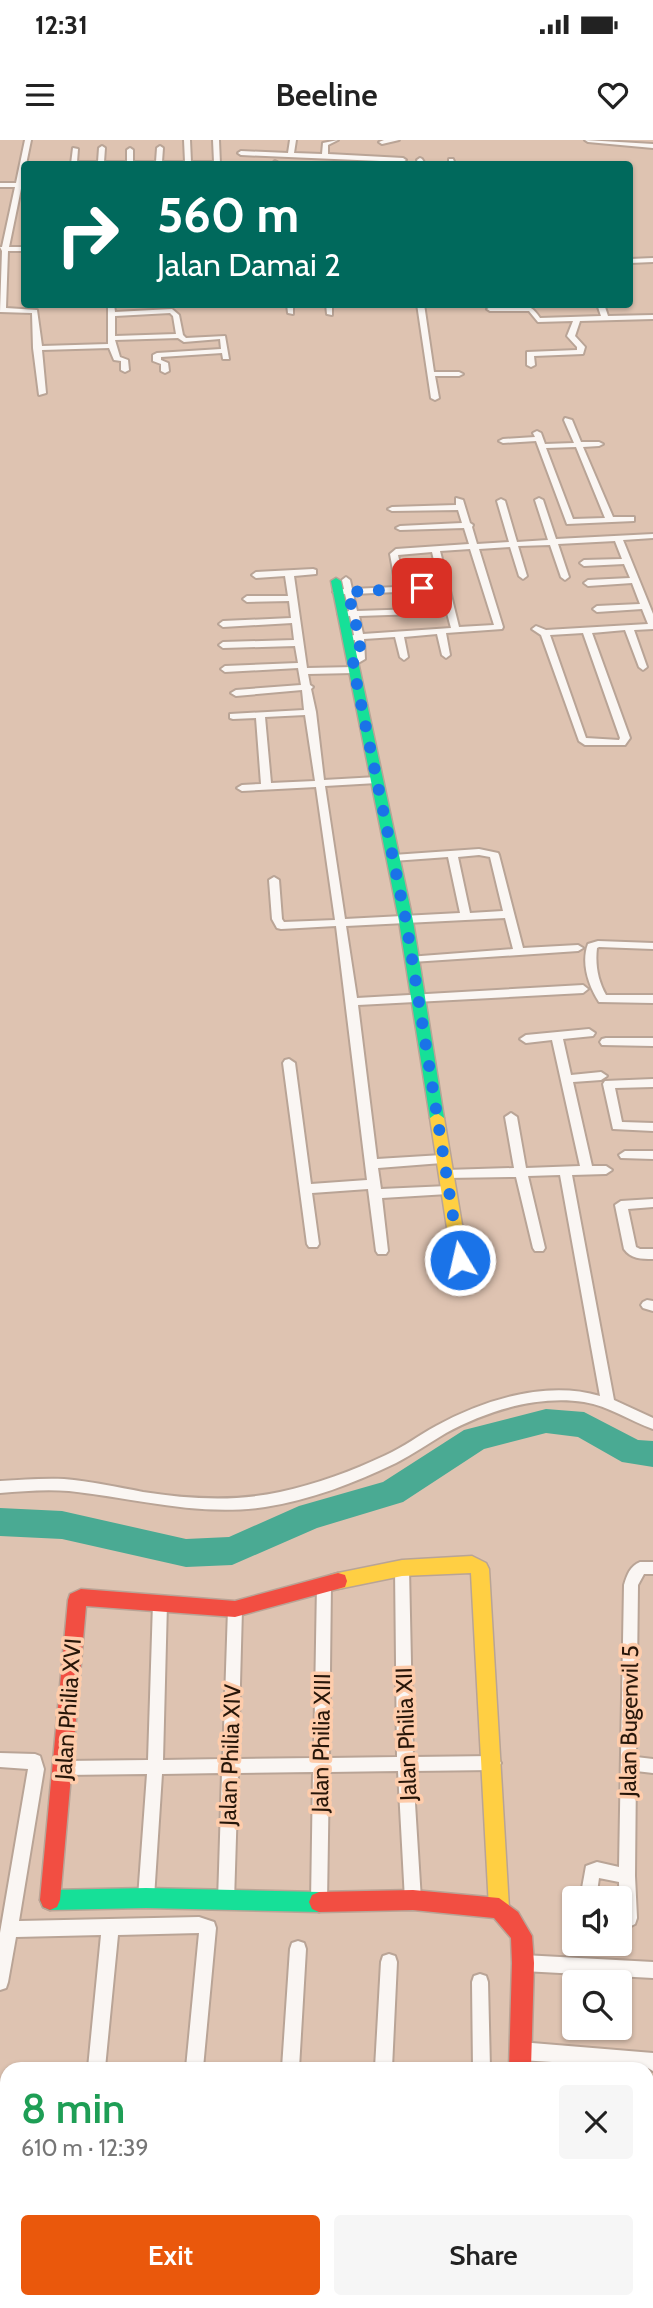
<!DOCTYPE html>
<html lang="en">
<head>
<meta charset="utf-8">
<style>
	:root { --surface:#fff; --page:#f6f6f6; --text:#222; --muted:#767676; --accent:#ea580c }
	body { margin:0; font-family:Cabin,sans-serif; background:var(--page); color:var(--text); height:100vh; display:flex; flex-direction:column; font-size:26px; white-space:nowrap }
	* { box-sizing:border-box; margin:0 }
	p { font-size:23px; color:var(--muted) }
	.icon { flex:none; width:38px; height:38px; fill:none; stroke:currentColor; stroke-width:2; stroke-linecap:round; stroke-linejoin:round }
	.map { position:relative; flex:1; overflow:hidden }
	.details { position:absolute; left:0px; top:1922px; width:654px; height:247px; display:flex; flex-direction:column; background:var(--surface); border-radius:21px 21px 0 0; box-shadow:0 2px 5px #0004 }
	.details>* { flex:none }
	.guide { position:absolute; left:21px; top:21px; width:612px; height:147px; border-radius:7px; box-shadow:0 2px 5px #0004; background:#00695c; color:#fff; overflow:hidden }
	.controls { position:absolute; left:562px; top:1746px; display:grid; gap:14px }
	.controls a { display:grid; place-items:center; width:70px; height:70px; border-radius:7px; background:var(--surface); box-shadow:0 2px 5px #0004; font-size:35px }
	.pin { position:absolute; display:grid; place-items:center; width:60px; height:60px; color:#fff; margin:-30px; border-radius:14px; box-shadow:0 4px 10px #0006 }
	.me { position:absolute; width:77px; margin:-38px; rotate:351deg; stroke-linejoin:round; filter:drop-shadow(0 0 5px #0008) }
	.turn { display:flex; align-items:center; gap:24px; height:147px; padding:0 21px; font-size:32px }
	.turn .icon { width:91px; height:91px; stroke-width:2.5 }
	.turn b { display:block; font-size:49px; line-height:60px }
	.round { display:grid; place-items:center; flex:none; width:74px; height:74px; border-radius:7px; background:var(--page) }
	.headline { display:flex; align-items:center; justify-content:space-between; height:119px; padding:0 21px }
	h1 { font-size:42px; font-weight:600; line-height:52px; color:#1e9e55 }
	.primary-button { display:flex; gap:14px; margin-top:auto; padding:14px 21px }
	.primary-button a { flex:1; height:80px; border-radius:7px; background:var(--accent); color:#fff; font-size:28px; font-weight:600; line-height:80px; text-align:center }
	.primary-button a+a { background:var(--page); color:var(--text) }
	.status { display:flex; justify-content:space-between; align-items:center; height:49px; padding:0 35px; background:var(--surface); direction:ltr }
	.status svg { height:19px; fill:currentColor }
	header { display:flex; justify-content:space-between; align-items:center; height:91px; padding:0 21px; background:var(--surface); font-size:32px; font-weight:600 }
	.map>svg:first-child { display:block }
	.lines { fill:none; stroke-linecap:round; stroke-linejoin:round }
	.river { fill:#4aaa93; fill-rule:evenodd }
	.street-casing { stroke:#b9a496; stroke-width:4 }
	.fast-casing { stroke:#b9a496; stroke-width:3 }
	.slow-casing { stroke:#b9a496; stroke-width:3 }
	.jam-casing { stroke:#b9a496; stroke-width:3 }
	.street { fill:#faf6f3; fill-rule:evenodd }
	.fast { fill:#16e098; fill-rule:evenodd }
	.slow { fill:#ffcf43; fill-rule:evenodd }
	.jam { fill:#f24e42; fill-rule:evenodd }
	.route { stroke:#1a73e8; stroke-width:12; stroke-dasharray:0 21.6 }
	.labels { text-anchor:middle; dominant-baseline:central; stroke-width:7; stroke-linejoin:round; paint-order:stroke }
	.near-street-label { font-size:23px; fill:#271609; stroke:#feccab }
</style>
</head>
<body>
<div class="status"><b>12:31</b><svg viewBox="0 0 49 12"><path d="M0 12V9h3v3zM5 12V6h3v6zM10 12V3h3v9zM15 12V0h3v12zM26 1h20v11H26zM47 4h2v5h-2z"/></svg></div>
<header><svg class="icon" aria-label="menu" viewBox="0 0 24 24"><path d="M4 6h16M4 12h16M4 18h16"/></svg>Beeline<svg class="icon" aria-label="heart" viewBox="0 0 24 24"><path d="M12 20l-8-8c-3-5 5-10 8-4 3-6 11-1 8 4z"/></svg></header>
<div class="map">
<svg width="653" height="2168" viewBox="0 0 653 2168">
	<rect width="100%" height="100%" fill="#dec3b1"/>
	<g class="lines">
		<path class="river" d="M546 1269 584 1272 638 1300 653 1301V1327L622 1322 578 1297 546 1293 484 1309 403 1362 317 1388 232 1425 186 1427 62 1399 0 1396V1368L62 1371 186 1399 229 1397 299 1366 383 1342 464 1290Z"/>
		<g class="street-casing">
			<path id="street" d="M25 0H31L9 107H24V111H8L6 168 37 170 42 206 108 204V164H114L115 172 172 169 179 175 183 195 186 198 225 196 229 219H223L222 213 161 217V220L168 223 169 231 165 233 161 231V224L153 221V215L157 213 221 209 220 199 184 202 178 198 115 200 120 217 128 220 129 230 125 232 121 230V221L114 220 109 208 42 210 46 253 39 255 33 208 32 173 0 172 2 111 0 107H2L15 47H0V43H16ZM170 173 173 176 176 194 115 196V176Z
				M184 0H190L191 22H214L213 0H219L220 24H71L73 8 78 9 77 22H98L99 8 102 6 105 8 104 22H127V10L130 8 133 10V22H156L157 8 160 6 163 8 162 22H185Z
				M290 0H296L294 13 322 14 323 3 338 0 328 5V14L403 18 406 20 403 22 241 15 238 13 241 11 288 13Z
				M384 0H399L382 4 379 2Z
				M585 0 653 4V8L588 2Z
				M420 18 422 19 425 24H419L417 20Z
				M449 19H453L455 24H449Z
				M275 21 277 22 278 24H272Z
				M653 118V122L630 123V119Z
				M287 164H293V174L288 173Z
				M326 164H332V175L327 174Z
				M417 164H424L434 232H459L463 234 459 236H435L439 258 435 260 431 258Z
				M518 164C528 164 534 169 540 178L601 176 597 164H604L608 176 653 175V179L580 181 575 196 585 207 583 214 534 216 535 225 531 227 527 225V212L577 210V207L567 196 573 181 538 182 529 171H490L487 169 490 167 519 166Z
				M565 278 572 280 581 302H599L603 304 599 306 583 307 613 377H634V381L567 384 536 301 503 303 499 301 503 299 535 297 533 293 537 291 541 293 545 304 574 303 564 280ZM576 307 605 378 573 379 546 308Z
				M456 358 463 360 470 383 473 385 472 387 477 404 509 402 497 361 501 359 505 361 517 402 548 400 535 360 539 358 543 360 556 399 653 394V398L623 400 653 474V489L634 490 647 527 643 530 639 527 625 490 592 493 630 598 625 605H585L579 601 541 495 532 489 536 486 546 490 648 484 642 469 597 472 593 469 597 466 640 464 632 443 588 446 584 443 588 440 630 438 624 424 584 426 580 423 584 420 622 419 615 401 558 404 569 437 565 440 561 437 550 405 518 406 527 436 523 439 519 436 510 407 479 409 503 487 502 489 446 493 450 515 446 518 442 515 437 494 404 497 408 517 404 520 400 517 395 497 364 499 365 519 353 526 349 523 356 518 355 500 347 501 343 498 354 495 350 476 342 477 338 474 349 471 345 454 337 455 333 452 344 449 342 440 346 437 350 440 352 449 396 447 390 414 396 409 469 404 464 388 400 390 396 388 400 386 462 383 458 370 392 371 388 369 392 367 456 365ZM470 409 494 485 459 487 440 411ZM432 412 440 445 405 446 398 415ZM441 450 446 468 357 471 353 454ZM447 473 451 488 363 494 359 476ZM583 493 620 598 619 600 586 598 550 495Z
				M313 429 316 430V434L294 436 307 528 354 527 358 530 354 533 308 534 310 545 313 547 311 549 316 572 324 640 377 637 382 640 377 643 325 646 345 779 460 773 448 717 393 721 388 718 393 715 479 709 498 713 499 715 523 808 578 805 583 808 578 811 412 822 407 819 408 817 513 809 505 778 346 786 357 858 583 845 588 849 583 853 358 865 377 1019 442 1015 448 1019 442 1023 378 1028 381 1049 448 1046 454 1050 448 1054 382 1058 388 1111 386 1114H378L376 1111 368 1049 312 1053 319 1104 317 1107H309L307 1104 283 923 285 920 289 919 295 923 311 1044 367 1040 336 786 281 789 277 788 272 779 269 740 274 737 279 740 282 779 284 782 335 780 316 647 242 651 237 648 242 645 261 644 256 578 233 579 230 578V574L304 570 302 550 236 556 231 553 236 550 301 545 298 528 225 532 221 529 225 526 298 523 295 506 223 508 219 505 223 502 294 500 292 483 223 487 219 484 223 481 291 478 289 461 247 462 243 459 247 456H288L285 436 256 438 252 435 256 432ZM305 575 315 641 271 643 265 577ZM479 715 490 717 503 771 470 773 458 717Z
				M598 801 653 803V809L599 807 597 808C595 825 598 841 606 855H653V863L599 862C588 845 581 822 588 804Z
				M589 889 595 893 593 896 563 899 571 935 601 932 607 936 601 940 573 942 592 1026H606L612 1030 606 1034 572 1035 614 1260 653 1278V1289C630 1281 609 1266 584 1262 537 1255 487 1271 446 1293 429 1303 413 1314 396 1323 355 1343 310 1360 265 1367 198 1377 135 1358 69 1351 46 1349 23 1351 0 1353V1341C21 1340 43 1338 64 1339 90 1341 117 1347 143 1352 188 1359 235 1362 280 1352 317 1344 352 1331 386 1315 404 1307 419 1295 436 1286 484 1260 546 1240 600 1256L560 1035 528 1036 545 1108 543 1111H535L533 1108 516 1037 446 1038 440 1034 446 1030 514 1028 505 977 511 973 517 977 526 1028 580 1026 552 900 526 903 520 899 526 895Z
				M606 898H653V906L602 905 600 902 602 899Z
				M653 939V947L615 948 622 982 653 983V991L613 989 603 944 605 941Z
				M625 1011H653V1019L621 1018 619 1015Z
				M653 1059V1067L628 1069 636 1107 640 1109H653V1119C641 1119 631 1119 624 1109L615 1065 621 1061Z
				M647 1160 653 1161V1171L643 1168 641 1165 643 1162Z
				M402 1422 407 1424 409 1428 413 1617 493 1616 498 1618 501 1623 498 1628 493 1630 413 1631 421 1760 419 1766 413 1768 407 1766 405 1760 398 1631 329 1632 327 1762 325 1768 319 1770 313 1768 311 1762 313 1632 238 1633 234 1761 232 1767 226 1769 220 1767 218 1761 222 1633 162 1634 154 1758 152 1764 146 1766 140 1764 138 1758 147 1634 64 1635 59 1633 56 1628 59 1623 64 1621 148 1620 153 1463 155 1459 160 1457 165 1459 167 1463 163 1620 223 1619 228 1469 230 1464 235 1463 240 1464 242 1469 238 1619 314 1618 317 1444 319 1440 324 1438 329 1440 331 1444 329 1618 397 1617 395 1428 397 1424Z
				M640 1422H653V1434H644L638 1445 636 1617 653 1619V1633L636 1631 635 1736 637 1778 635 1784 625 1789 620 1787 619 1742 599 1738 596 1759H580L586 1726 597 1722 619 1727 624 1445C627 1435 630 1426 640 1422Z
				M0 1613 35 1614 40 1616 44 1629 19 1781 199 1777 214 1782 216 1788 203 1928H186L199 1793 118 1795 105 1928H88L101 1795 16 1797 8 1842 6 1848 0 1850V1793L28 1629 0 1627Z
				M298 1801 304 1803 306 1809 299 1928H282L290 1809 292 1803Z
				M389 1814 395 1816 397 1822 392 1928H375L381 1822 383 1816Z
				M523 1815 653 1822V1838L523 1831 517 1829 515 1823 517 1817Z
				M480 1834 486 1836 488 1842 490 1928H473L472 1842 474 1836Z
				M520 1902 653 1913V1931L648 1928 520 1920 514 1917 511 1911 514 1905Z
				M648 2020H653V2038H648Z
				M0 2089 7 2090V2108L0 2107Z
				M648 2136H653V2154H648Z
				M189 2161H207L206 2168H188Z
				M438 2161H456L455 2168H437Z
				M513 2161H531V2168H513Z"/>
		</g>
		<g class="fast-casing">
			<path id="fast" d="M336 438 341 441 413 781 444 978 437 983 430 978 399 781 331 441Z
				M146 1748 319 1752 326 1755 329 1762 326 1769 319 1772 146 1768 50 1770 43 1767 40 1760 43 1753 50 1750Z"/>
		</g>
		<g class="slow-casing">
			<path id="slow" d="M437 973 444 978 468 1120 466 1124H454L452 1120 430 978Z
				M472 1416 486 1423 489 1429 509 1768 506 1775 499 1778 492 1775 489 1768 471 1433 402 1436 338 1449 331 1447 329 1441 331 1435 338 1433 402 1420Z"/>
		</g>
		<g class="jam-casing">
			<path id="jam" d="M338 1433 345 1435 347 1441 345 1447 235 1477 86 1466 60 1760 57 1767 50 1770 43 1767 40 1760 68 1460 70 1454 81 1449 235 1461Z
				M413 1750 499 1758 518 1772 532 1796 534 1823 531 1928H509L512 1823 511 1798 494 1778 413 1770 319 1772 312 1769 309 1762 312 1755 319 1752Z"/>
		</g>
		<use href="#street" class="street"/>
		<use href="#fast" class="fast"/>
		<use href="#slow" class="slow"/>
		<use href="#jam" class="jam"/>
	</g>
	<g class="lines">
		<path class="route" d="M422 448 348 452 359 497 361 519 353 523 354 530 406 781 460 1120"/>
	</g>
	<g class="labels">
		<g class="near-street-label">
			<text transform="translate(68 1569) rotate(-86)">Jalan Philia XVI</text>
			<text transform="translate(629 1581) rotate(-89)">Jalan Bugenvil 5</text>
			<text transform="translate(406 1594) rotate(-92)">Jalan Philia XII</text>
			<text transform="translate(321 1603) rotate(-89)">Jalan Philia XIII</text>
			<text transform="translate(230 1615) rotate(-88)">Jalan Philia XIV</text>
		</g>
	</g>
</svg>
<div class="controls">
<a><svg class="icon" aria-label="sound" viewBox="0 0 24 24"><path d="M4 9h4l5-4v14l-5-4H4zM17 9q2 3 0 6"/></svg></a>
<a><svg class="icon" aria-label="search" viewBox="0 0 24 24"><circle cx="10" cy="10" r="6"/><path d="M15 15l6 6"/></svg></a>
</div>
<div class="pin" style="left:422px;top:448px;background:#d93025"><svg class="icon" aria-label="arrive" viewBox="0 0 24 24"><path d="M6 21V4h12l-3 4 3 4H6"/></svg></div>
<svg class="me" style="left:460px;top:1120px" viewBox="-20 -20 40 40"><circle r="17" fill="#1a73e8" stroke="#fff" stroke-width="3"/><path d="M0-11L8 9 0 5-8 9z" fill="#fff"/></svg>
<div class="guide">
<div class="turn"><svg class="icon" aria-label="right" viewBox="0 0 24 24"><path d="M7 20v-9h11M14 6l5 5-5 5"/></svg><div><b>560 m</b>Jalan Damai 2</div></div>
</div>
<section class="details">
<div class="headline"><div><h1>8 min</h1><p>610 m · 12:39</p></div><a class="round"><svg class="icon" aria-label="close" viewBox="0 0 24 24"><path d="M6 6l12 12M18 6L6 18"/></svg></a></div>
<div class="primary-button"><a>Exit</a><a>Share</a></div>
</section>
</div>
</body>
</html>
